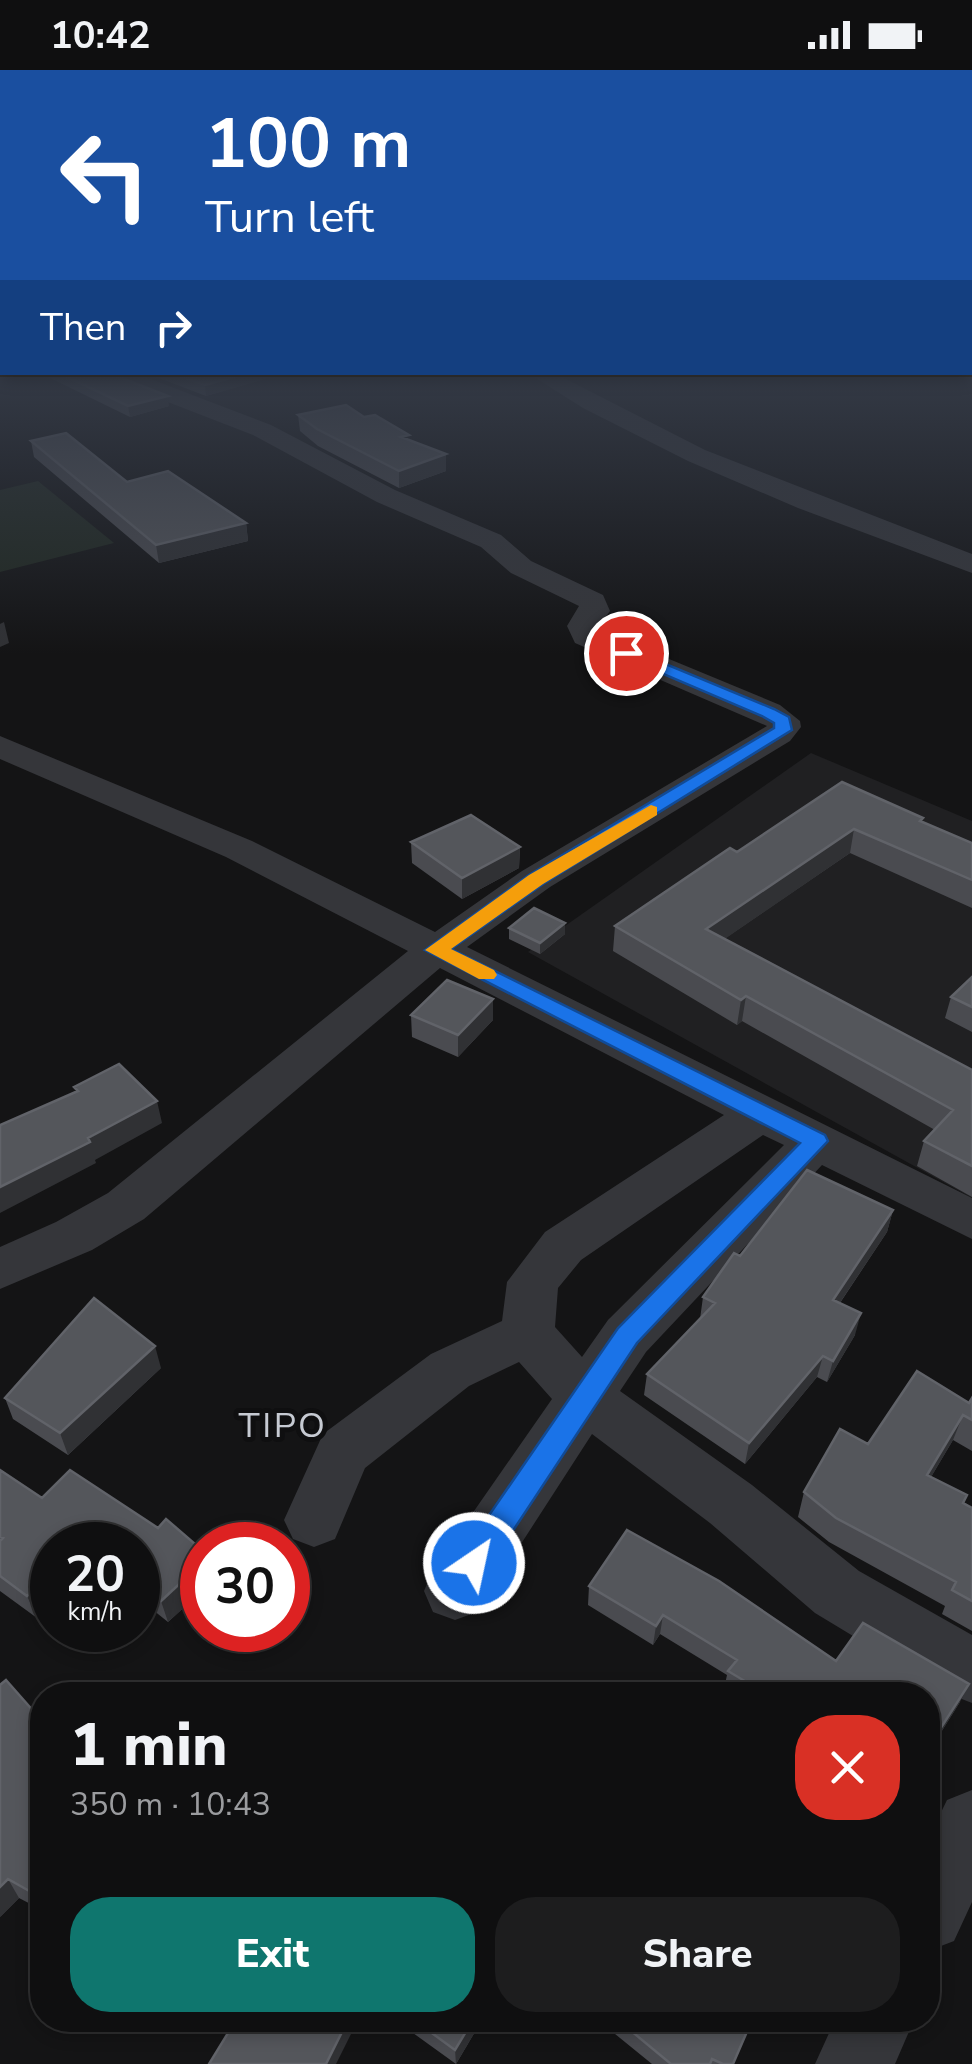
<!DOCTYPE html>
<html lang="en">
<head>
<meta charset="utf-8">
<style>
	:root { --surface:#0f0f10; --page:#1d1d1e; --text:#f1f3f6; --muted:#9b9c9f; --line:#2f2f30; --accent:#0f766e }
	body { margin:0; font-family:"Nunito Sans",sans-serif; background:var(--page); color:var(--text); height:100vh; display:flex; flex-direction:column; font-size:38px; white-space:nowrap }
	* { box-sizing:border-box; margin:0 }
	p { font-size:32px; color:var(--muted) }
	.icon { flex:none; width:55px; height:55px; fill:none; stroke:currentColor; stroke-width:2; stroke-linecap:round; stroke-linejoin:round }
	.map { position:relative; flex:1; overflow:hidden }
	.drawer { position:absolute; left:30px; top:1612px; width:910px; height:350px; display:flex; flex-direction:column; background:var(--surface); border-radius:40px; box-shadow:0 5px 15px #0003,0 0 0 2px var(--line) }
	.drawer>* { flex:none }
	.banner { position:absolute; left:0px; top:0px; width:972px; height:305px; box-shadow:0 5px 15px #0003,0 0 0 2px var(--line); background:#1a4fa0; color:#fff; overflow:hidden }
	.speed { position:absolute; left:30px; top:1452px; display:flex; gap:20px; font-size:50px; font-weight:700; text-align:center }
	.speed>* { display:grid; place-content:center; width:130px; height:130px; border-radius:50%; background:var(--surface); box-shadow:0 5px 15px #0003,0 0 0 2px var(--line); line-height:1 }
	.speed small { font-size:25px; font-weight:400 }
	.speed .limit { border:15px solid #d22; background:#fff; color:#111 }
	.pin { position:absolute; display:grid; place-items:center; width:85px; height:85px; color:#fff; margin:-42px; border:5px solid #fff; border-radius:50%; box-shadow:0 2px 10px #0007 }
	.me { position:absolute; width:110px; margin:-55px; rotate:34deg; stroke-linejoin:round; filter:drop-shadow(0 0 8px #0008) }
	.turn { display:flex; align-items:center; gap:35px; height:210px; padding:0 40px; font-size:45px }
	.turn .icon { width:130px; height:130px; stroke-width:2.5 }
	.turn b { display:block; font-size:70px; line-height:85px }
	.then { display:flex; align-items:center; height:95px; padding:0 40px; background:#0003; gap:20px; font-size:38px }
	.round { display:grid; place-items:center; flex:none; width:105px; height:105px; border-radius:40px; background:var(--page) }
	.summary { display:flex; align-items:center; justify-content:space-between; height:170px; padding:0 40px }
	h1 { font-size:60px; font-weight:800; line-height:75px }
	.primary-button { display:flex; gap:20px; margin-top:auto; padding:20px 40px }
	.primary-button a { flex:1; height:115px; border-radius:40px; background:var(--accent); color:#fff; font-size:40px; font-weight:800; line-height:115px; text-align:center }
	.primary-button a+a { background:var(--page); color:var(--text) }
	.status { display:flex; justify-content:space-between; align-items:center; height:70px; padding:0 50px; background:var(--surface); direction:ltr }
	.status svg { height:28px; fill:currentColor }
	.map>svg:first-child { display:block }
	.built { fill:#202022 }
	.green { fill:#202820 }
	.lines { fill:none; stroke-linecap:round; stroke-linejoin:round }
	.street { fill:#35363a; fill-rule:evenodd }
	.wall { fill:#4a4b50 }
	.shaded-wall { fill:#303134 }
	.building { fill:#54565b; stroke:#616369; stroke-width:2.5 }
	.route { fill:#1a73e8; stroke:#114b97; stroke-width:2.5 }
	.slow { fill:#f59e0b }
	.labels { text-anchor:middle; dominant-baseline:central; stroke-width:10; stroke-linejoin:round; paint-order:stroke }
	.near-quarter-label { font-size:35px; letter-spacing:2.5px; fill:#c6cad2; stroke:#0f0f10 }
</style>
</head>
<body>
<div class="status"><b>10:42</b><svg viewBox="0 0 49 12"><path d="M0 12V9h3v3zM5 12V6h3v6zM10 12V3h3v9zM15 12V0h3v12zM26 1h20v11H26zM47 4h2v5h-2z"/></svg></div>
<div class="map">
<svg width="972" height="1994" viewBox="0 0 972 1994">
	<rect width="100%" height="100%" fill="#141415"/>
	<path class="built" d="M811 683 972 751V1128L528 882Z"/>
	<path class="green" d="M38 411 114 473 0 502V420Z"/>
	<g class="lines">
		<path class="street" d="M108 305H140L271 355 395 420 501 465 531 491 603 525 610 541 598 557 599 560 780 635 800 651 801 657 790 671 550 817 467 877 972 1128V1169L822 1095 646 1282 620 1321 752 1415 859 1501 972 1565V1633L949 1624 815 1543 710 1453 592 1364 477 1542 455 1550 433 1542 424 1521 433 1500 552 1329 519 1292 469 1316 365 1398 335 1469 314 1477 293 1469 284 1450 323 1364 431 1284 502 1251 507 1212 545 1162 724 1045 440 898 144 1149 92 1180 0 1219V1177L56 1152 108 1123 408 881 226 787 0 689V666L252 771 435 862 522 801 767 656 575 573 567 556 579 536 511 503 481 477 377 432 253 365 111 310ZM763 1065 784 1075 608 1250 582 1287 555 1257 558 1218 581 1190Z
			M531 305H558L705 380 972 484V503L798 438 688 391 583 338Z
			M972 1720V1832L954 1871 928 1881V1769L947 1730Z
			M835 1950H914L895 1994H815Z"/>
	</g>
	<path class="wall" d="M44 305H114L169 336 130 347Z
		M151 305H278L206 326Z
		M298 345 364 347 409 370 446 401 399 418 318 376 300 361Z
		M31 371 127 412 246 453 248 471 159 493 34 387Z
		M842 712 923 748 922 752 972 773V838L850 783 724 869 972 1000V1127L917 1096 924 1071 935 1060 742 951 737 955 613 881 615 856 737 782Z
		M411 772 520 777 519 798 462 829 412 793Z
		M509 858 565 864 540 884 509 869Z
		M972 907V962L945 948 951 927Z
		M411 945 493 950 458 987 412 967Z
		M893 1140 887 1162 840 1233 855 1265 827 1312 817 1307 745 1394 644 1325 647 1304 700 1249 703 1227 740 1186Z
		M161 1298 68 1385 13 1349 5 1328Z
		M972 1328V1381L953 1370 931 1407 972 1438V1561L942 1544 945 1536 829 1472 798 1447 804 1422 868 1374 969 1333Z
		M0 1400 42 1428 202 1493V1521L168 1552 138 1528V1475H52L37 1548 0 1521Z
		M589 1516 836 1591 960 1632 928 1683V1625H734L724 1619 727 1605 660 1564 653 1575 588 1535Z
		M42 1651V1840L19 1828 0 1847Z
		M395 1950H482L456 1994Z
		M605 1950H753L733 1994H652L604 1955Z"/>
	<path class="shaded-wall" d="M241 305H278L206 326 205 315Z
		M168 326 169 336 130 347 128 336Z
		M446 384V401L399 418V401Z
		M246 453 248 471 159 493 156 475Z
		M4 552 9 573 0 577V554Z
		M854 759 850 783 703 884 706 859Z
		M520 777 519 798 462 829V808Z
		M565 853V864L540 884V873Z
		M746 926 742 951 737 955 741 930Z
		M493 929V950L458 987V965Z
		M157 1031 162 1053 95 1090 96 1093 0 1143V1117Z
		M893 1140 887 1162 827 1252 833 1230Z
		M861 1243 855 1265 827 1312 833 1291Z
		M155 1276 161 1298 68 1385 60 1363Z
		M823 1286 817 1307 745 1394 749 1373Z
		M963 1345 953 1370 918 1429 927 1405Z
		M202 1493V1521L168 1552 161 1531Z
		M52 1500V1532L37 1548 27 1526Z
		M663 1545 660 1564 653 1575 656 1556Z
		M969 1614 960 1632 928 1683V1678Z
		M8 1809 19 1828 0 1847V1817Z
		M348 1950H358L336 1994H326Z
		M473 1950H482L456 1994 455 1980Z"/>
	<path class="building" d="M63 305H114L168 326 128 336Z
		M177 305H241L205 315Z
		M346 335 364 347 375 345 409 365 401 367 446 384 399 401 317 359 298 345Z
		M66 363 127 412 168 401 246 453 156 475 31 371Z
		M842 712 923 748 920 751 972 773V810L854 759 706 859 972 1000V1096L924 1071 953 1040 746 926 741 930 615 856 730 778 737 782Z
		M471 745 520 777 462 808 411 772Z
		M534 838 565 853 540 873 509 858Z
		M972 907V937L951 927Z
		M447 910 493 929 458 965 411 945Z
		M119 994 157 1031 88 1068 90 1072 0 1117V1055L78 1021 74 1017Z
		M807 1100 893 1140 833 1230 861 1243 833 1291 823 1286 749 1373 647 1304 715 1233 703 1227 734 1183 740 1186Z
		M94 1228 155 1276 60 1363 5 1328Z
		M917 1301 969 1333 972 1328V1350L963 1345 927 1405 967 1425 963 1433 972 1438V1531L952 1520 956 1512 836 1448 804 1422 840 1359 868 1374Z
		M0 1400 42 1428 70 1400 158 1458 166 1449 202 1480V1493L161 1531 138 1512V1475H90L82 1469 76 1475H52V1500L27 1526 0 1506V1471L3 1468 0 1467Z
		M627 1460 719 1511 836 1591 863 1553 969 1614 928 1678V1625H768L728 1601 737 1590 663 1545 656 1556 589 1516Z
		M6 1610 42 1651V1828L8 1809 0 1817V1615Z
		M236 1950H348L326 1994H209Z
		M414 1950H473L455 1980Z
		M618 1950H752L733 1994H723L712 1989 710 1994H671Z"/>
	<linearGradient id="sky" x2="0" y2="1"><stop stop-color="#0b0b0c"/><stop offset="0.52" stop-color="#343a46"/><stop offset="1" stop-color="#343a46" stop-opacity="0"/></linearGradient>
	<rect width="972" height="584" fill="url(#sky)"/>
	<path class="route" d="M621 580H632L774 639 789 647 792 660 543 814 451 879 825 1065 828 1071 637 1273 485 1503 474 1507 463 1503 459 1493 463 1483 618 1258 800 1073 425 880 529 805 774 658V653L762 646 621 586Z"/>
	<path class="slow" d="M651 735 657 737V745L543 814 451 879 494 900 497 905 494 909H479L425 880 529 805Z"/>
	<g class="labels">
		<g class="near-quarter-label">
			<text x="283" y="1355">TIPO</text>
		</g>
	</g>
</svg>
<div class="speed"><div>20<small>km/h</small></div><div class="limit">30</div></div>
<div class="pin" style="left:626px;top:583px;background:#d93025"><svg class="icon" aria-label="arrive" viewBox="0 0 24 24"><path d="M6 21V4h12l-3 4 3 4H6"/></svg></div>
<svg class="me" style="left:474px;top:1493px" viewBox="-20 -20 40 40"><circle r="17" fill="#1a73e8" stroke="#fff" stroke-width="3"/><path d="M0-11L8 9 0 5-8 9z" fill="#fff"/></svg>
<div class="banner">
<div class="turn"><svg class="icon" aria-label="left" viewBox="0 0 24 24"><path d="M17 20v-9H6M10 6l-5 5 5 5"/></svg><div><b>100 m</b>Turn left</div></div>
<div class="then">Then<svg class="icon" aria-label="right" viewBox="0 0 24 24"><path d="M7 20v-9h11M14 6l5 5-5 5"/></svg></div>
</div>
<section class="drawer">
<div class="summary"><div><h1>1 min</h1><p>350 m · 10:43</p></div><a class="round" style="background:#d93025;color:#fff"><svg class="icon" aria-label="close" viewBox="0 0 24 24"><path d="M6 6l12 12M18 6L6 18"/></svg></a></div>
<div class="primary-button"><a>Exit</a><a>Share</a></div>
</section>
</div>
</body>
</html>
